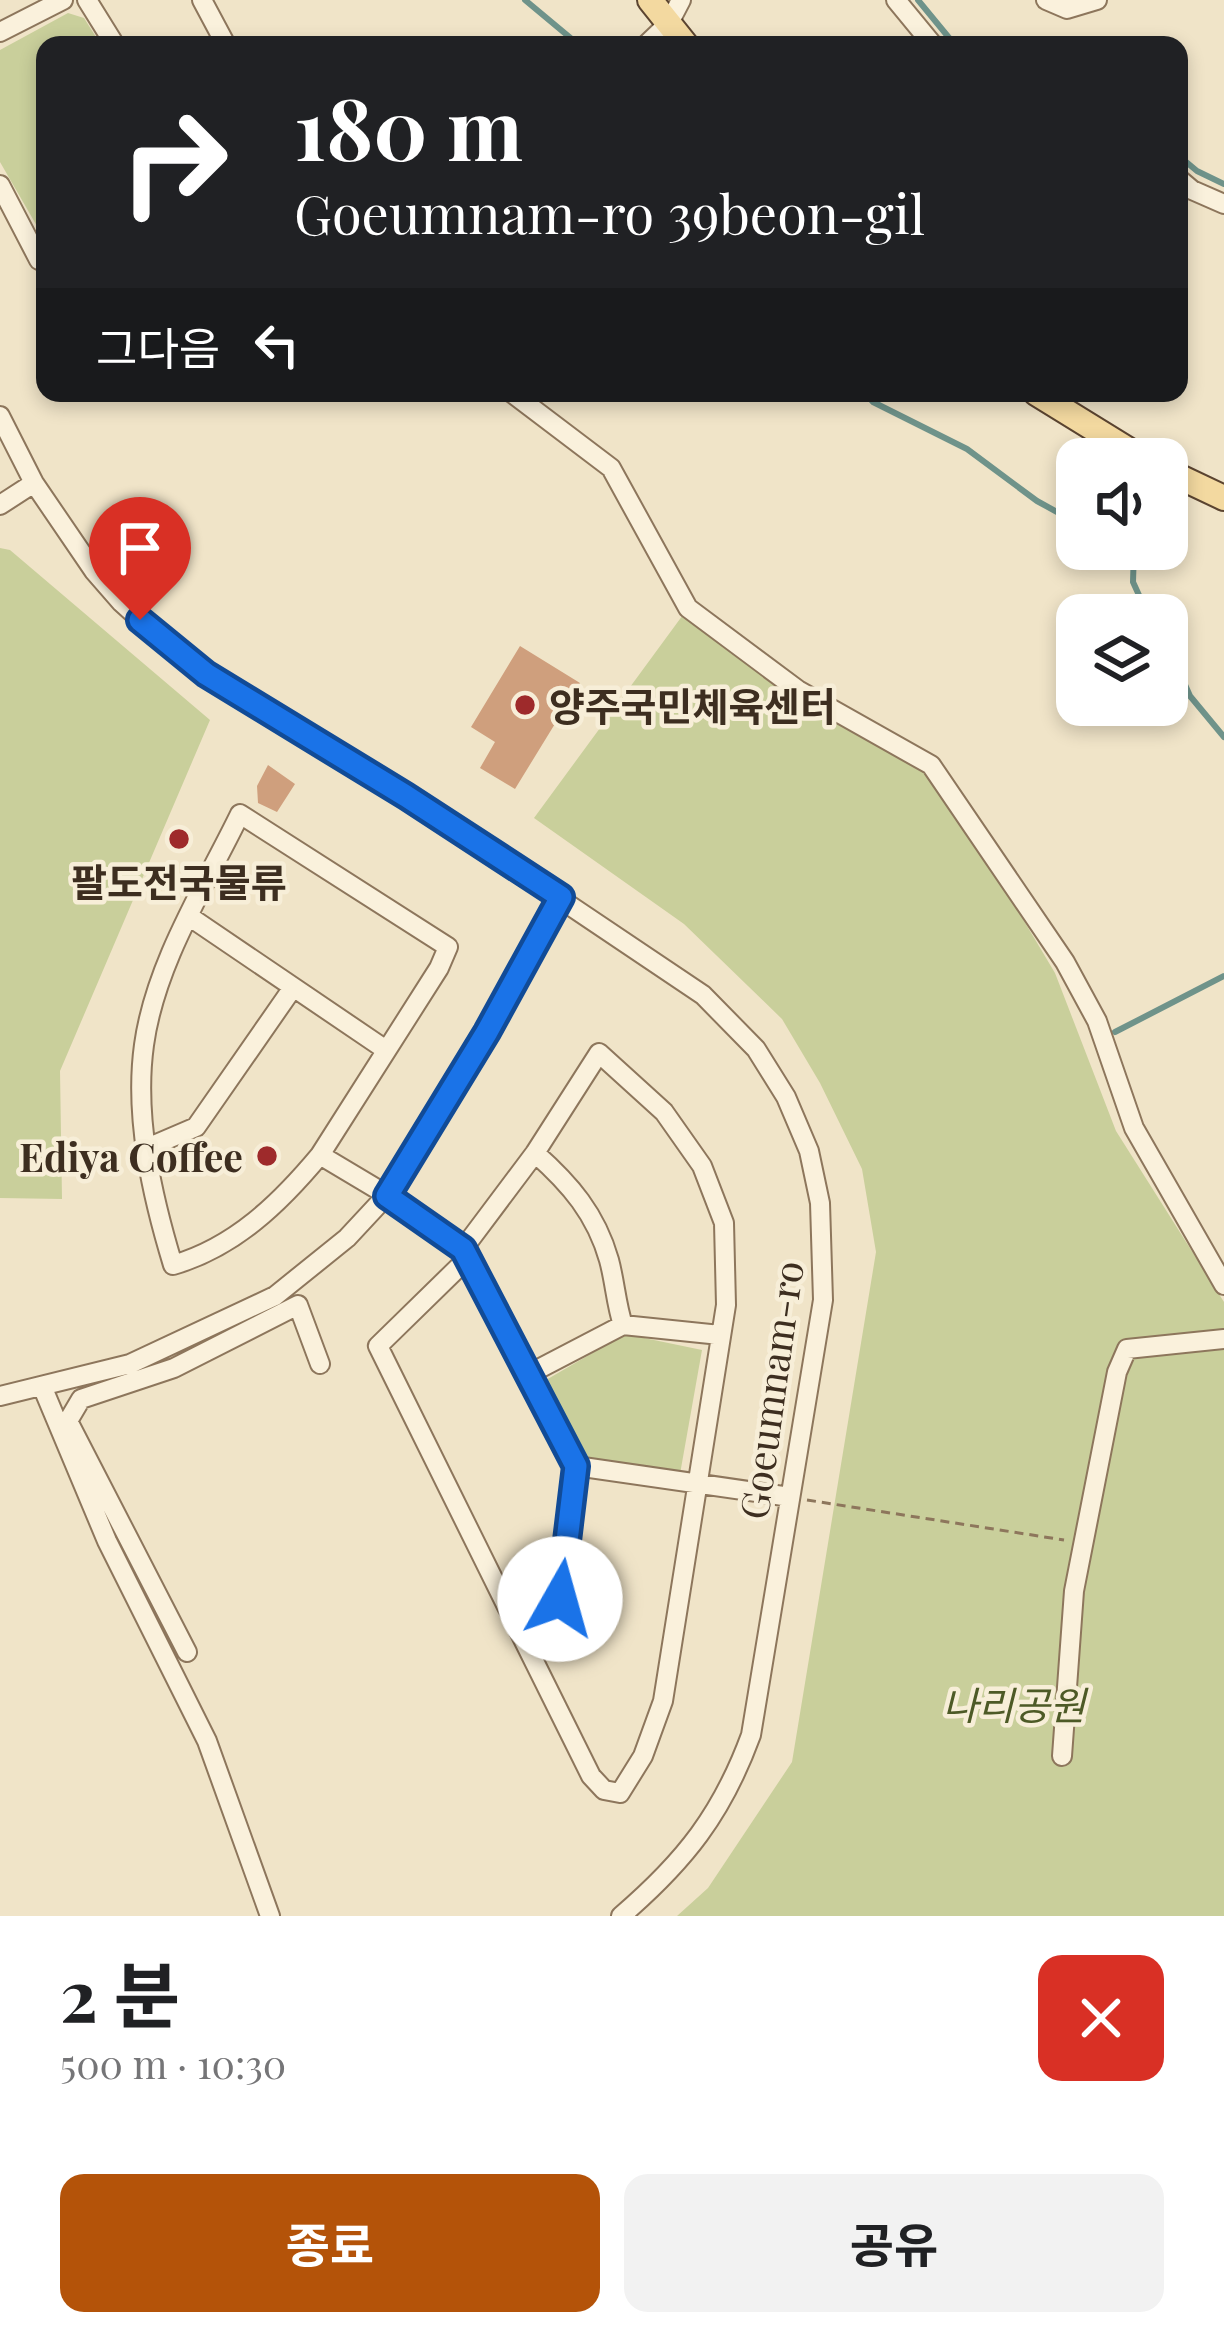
<!DOCTYPE html>
<html lang="ko">
<head>
<meta charset="utf-8">
<style>
	:root { --surface:#fff; --page:#f2f2f2; --text:#202124; --muted:#757577; --accent:#b45309 }
	body { margin:0; font-family:"Playfair Display","Noto Sans KR",serif; background:var(--page); color:var(--text); height:100vh; display:flex; flex-direction:column; font-size:45px; white-space:nowrap }
	* { box-sizing:border-box; margin:0 }
	p { font-size:39px; color:var(--muted) }
	.icon { flex:none; width:66px; height:66px; fill:none; stroke:currentColor; stroke-width:2; stroke-linecap:round; stroke-linejoin:round }
	.map { position:relative; height:1916px; overflow:hidden }
	.drawer { display:flex; flex-direction:column; background:var(--surface); flex:1 }
	.drawer>* { flex:none }
	.guide { position:absolute; left:36px; top:36px; width:1152px; height:366px; border-radius:24px; box-shadow:0 6px 18px #0003; background:#202124; color:#fff; overflow:hidden }
	.buttons { position:absolute; left:1056px; top:438px; display:grid; gap:24px }
	.buttons a { display:grid; place-items:center; width:132px; height:132px; border-radius:24px; background:var(--surface); box-shadow:0 6px 18px #0003; font-size:60px }
	.pin { position:absolute; display:grid; place-items:center; width:102px; height:102px; color:#fff; margin:-123px -51px; border-radius:50% 50% 50% 0; rotate:-45deg; box-shadow:0 0 12px #0007 }
	.pin .icon { rotate:45deg }
	.me { position:absolute; width:132px; margin:-66px; rotate:7deg; stroke-linejoin:round; filter:drop-shadow(0 0 9px #0008) }
	.turn { display:flex; align-items:center; gap:42px; height:252px; padding:0 60px; font-size:54px }
	.turn .icon { width:156px; height:156px; stroke-width:2.5 }
	.turn b { display:block; font-size:84px; line-height:102px }
	.then { display:flex; align-items:center; height:114px; padding:0 60px; background:#0003; gap:24px; font-size:45px }
	.round { display:grid; place-items:center; flex:none; width:126px; height:126px; border-radius:24px; background:var(--page) }
	.overview { display:flex; align-items:center; justify-content:space-between; height:204px; padding:0 60px }
	h1 { font-size:72px; font-weight:700; line-height:90px }
	.cta { display:flex; gap:24px; margin-top:auto; padding:24px 60px }
	.cta a { flex:1; height:138px; border-radius:24px; background:var(--accent); color:#fff; font-size:48px; font-weight:700; line-height:138px; text-align:center }
	.cta a+a { background:var(--page); color:var(--text) }
	.map>svg:first-child { display:block }
	.green { fill:#c9cf9b }
	.lines { fill:none; stroke-linecap:round; stroke-linejoin:round }
	.stream { stroke:#6f938a; stroke-width:6 }
	.building { fill:#cf9f7d }
	.minor-casing { stroke:#8d765c; stroke-width:22 }
	.major-casing { stroke:#5b4430; stroke-width:28 }
	.path { stroke:#8d765c; stroke-width:3; stroke-dasharray:9 6; stroke-linecap:butt }
	.minor { stroke:#faf1dc; stroke-width:18 }
	.major { stroke:#f3d9a0; stroke-width:24 }
	.route-casing { stroke:#114b97; stroke-width:30 }
	.route { stroke:#1a73e8; stroke-width:21 }
	.poi-dot { fill:#9e2a2b; stroke:#f7eed8; stroke-width:4.5 }
	.labels { text-anchor:middle; dominant-baseline:central; stroke-width:9; stroke-linejoin:round; paint-order:stroke }
	.poi-label { font-size:39px; font-weight:bold; fill:#3d2e20; stroke:#f7eed8; text-anchor:start }
	.street-label { font-size:39px; fill:#3d2e20; stroke:#f7eed8 }
	.park-label { font-size:39px; font-style:italic; fill:#4d5a26; stroke:#f7eed8 }
</style>
</head>
<body>
<div class="map">
<svg width="1224" height="1916" viewBox="0 0 1224 1916">
	<rect width="100%" height="100%" fill="#f0e4c8"/>
	<path class="green" d="M68 13 84 18 101 45H45V240L0 162V50Z
		M0 548 10 550 210 720 60 1071 62 1199 0 1198Z
		M688 608 931 765 1055 973 1116 1131 1224 1302V1916H677L708 1888 792 1762 876 1252 862 1169 820 1083 782 1019 684 924 534 818Z
		M625 1334 702 1350 680 1474 588 1457 546 1380Z"/>
	<g class="lines">
		<path class="stream" d="M525 0 579 45
			M918 0 955 45
			M1179 156 1197 171 1224 184
			M865 393 873 402 967 449 1037 501 1077 523
			M1134 549 1133 582 1148 615
			M1167 644 1190 696 1224 737
			M1115 1032 1224 976"/>
	</g>
	<path class="building" d="M520 646 580 683 515 789 480 768 495 742 471 727Z
		M268 765 295 784 277 812 258 803 257 786Z"/>
	<g class="lines">
		<g class="minor-casing">
			<path id="minor" d="M87 0 115 45
				M202 0 226 45
				M896 0 933 45
				M1046 0 1067 9 1097 0
				M0 32 63 0
				M646 45 669 23 681 0
				M1179 179 1192 190 1224 204
				M0 185 39 260 45 263
				M512 393 611 468 688 608 798 690 931 765 1065 962 1097 1021 1134 1128 1224 1285
				M0 416 34 483 94 571 121 602 183 658 407 796 703 995 756 1049 786 1097 809 1151 820 1203 823 1300 751 1735C722 1814 685 1861 621 1916
				M0 505 34 483
				M190 917 386 1050
				M147 1148 196 1127 292 989
				M535 1153C570 1184 596 1214 609 1260 615 1282 616 1304 623 1325
				M320 1155 439 968 448 947 240 814C205 886 155 964 144 1045 134 1117 152 1196 173 1265 235 1247 280 1203 320 1155L387 1195 463 1249 468 1258 576 1466 560 1599 525 1643 378 1346 468 1258
				M463 1249 535 1153 599 1053 664 1112 702 1166 724 1223 726 1305 663 1701 643 1756 620 1793 604 1790 591 1776 525 1643
				M529 1374 623 1325 720 1335
				M42 1386 107 1541 207 1741 270 1916
				M0 1396 130 1364 275 1296 347 1238 387 1195 487 1032 561 897
				M576 1466 790 1497
				M187 1652 68 1421 81 1399 174 1368 298 1305 320 1364
				M1062 1756 1074 1591 1117 1372 1127 1349 1224 1339"/>
		</g>
		<g class="major-casing">
			<path id="major" d="M650 0 686 45
				M1036 393 1143 459
				M1167 471 1224 498"/>
		</g>
		<path class="path" d="M807 1500 1064 1540"/>
		<use href="#minor" class="minor"/>
		<use href="#major" class="major"/>
	</g>
	<g class="lines">
		<g class="route-casing">
			<path id="route" d="M140 620 206 674 406 796 561 897 487 1032 387 1196 463 1249 576 1466 560 1599"/>
		</g>
		<use href="#route" class="route"/>
	</g>
	<g class="poi-dot">
		<circle cx="525" cy="705" r="12"/>
		<circle cx="179" cy="839" r="12"/>
		<circle cx="267" cy="1156" r="12"/>
	</g>
	<g class="labels">
		<g class="poi-label">
			<text x="549" y="705">양주국민체육센터</text>
			<text x="179" y="881" text-anchor="middle">팔도전국물류</text>
			<text x="243" y="1156" text-anchor="end">Ediya Coffee</text>
		</g>
		<g class="street-label">
			<text transform="translate(770 1390) rotate(-82)">Goeumnam-ro</text>
		</g>
		<g class="park-label">
			<text x="1014" y="1704">나리공원</text>
		</g>
	</g>
</svg>
<div class="buttons">
<a><svg class="icon" aria-label="sound" viewBox="0 0 24 24"><path d="M4 9h4l5-4v14l-5-4H4zM17 9q2 3 0 6"/></svg></a>
<a><svg class="icon" aria-label="layers" viewBox="0 0 24 24"><path d="M12 4l9 5-9 5-9-5zM3 14l9 5 9-5"/></svg></a>
</div>
<div class="pin" style="left:140px;top:620px;background:#d93025"><svg class="icon" aria-label="arrive" viewBox="0 0 24 24"><path d="M6 21V4h12l-3 4 3 4H6"/></svg></div>
<svg class="me" style="left:560px;top:1599px" viewBox="-20 -20 40 40"><circle r="19" fill="#fff"/><path d="M0-13L10 11 0 6-10 11z" fill="#1a73e8"/></svg>
<div class="guide">
<div class="turn"><svg class="icon" aria-label="right" viewBox="0 0 24 24"><path d="M7 20v-9h11M14 6l5 5-5 5"/></svg><div><b>180 m</b>Goeumnam-ro 39beon-gil</div></div>
<div class="then">그다음<svg class="icon" aria-label="left" viewBox="0 0 24 24"><path d="M17 20v-9H6M10 6l-5 5 5 5"/></svg></div>
</div>
</div>
<section class="drawer">
<div class="overview"><div><h1>2 분</h1><p>500 m · 10:30</p></div><a class="round" style="background:#d93025;color:#fff"><svg class="icon" aria-label="close" viewBox="0 0 24 24"><path d="M6 6l12 12M18 6L6 18"/></svg></a></div>
<div class="cta"><a>종료</a><a>공유</a></div>
</section>
</body>
</html>
